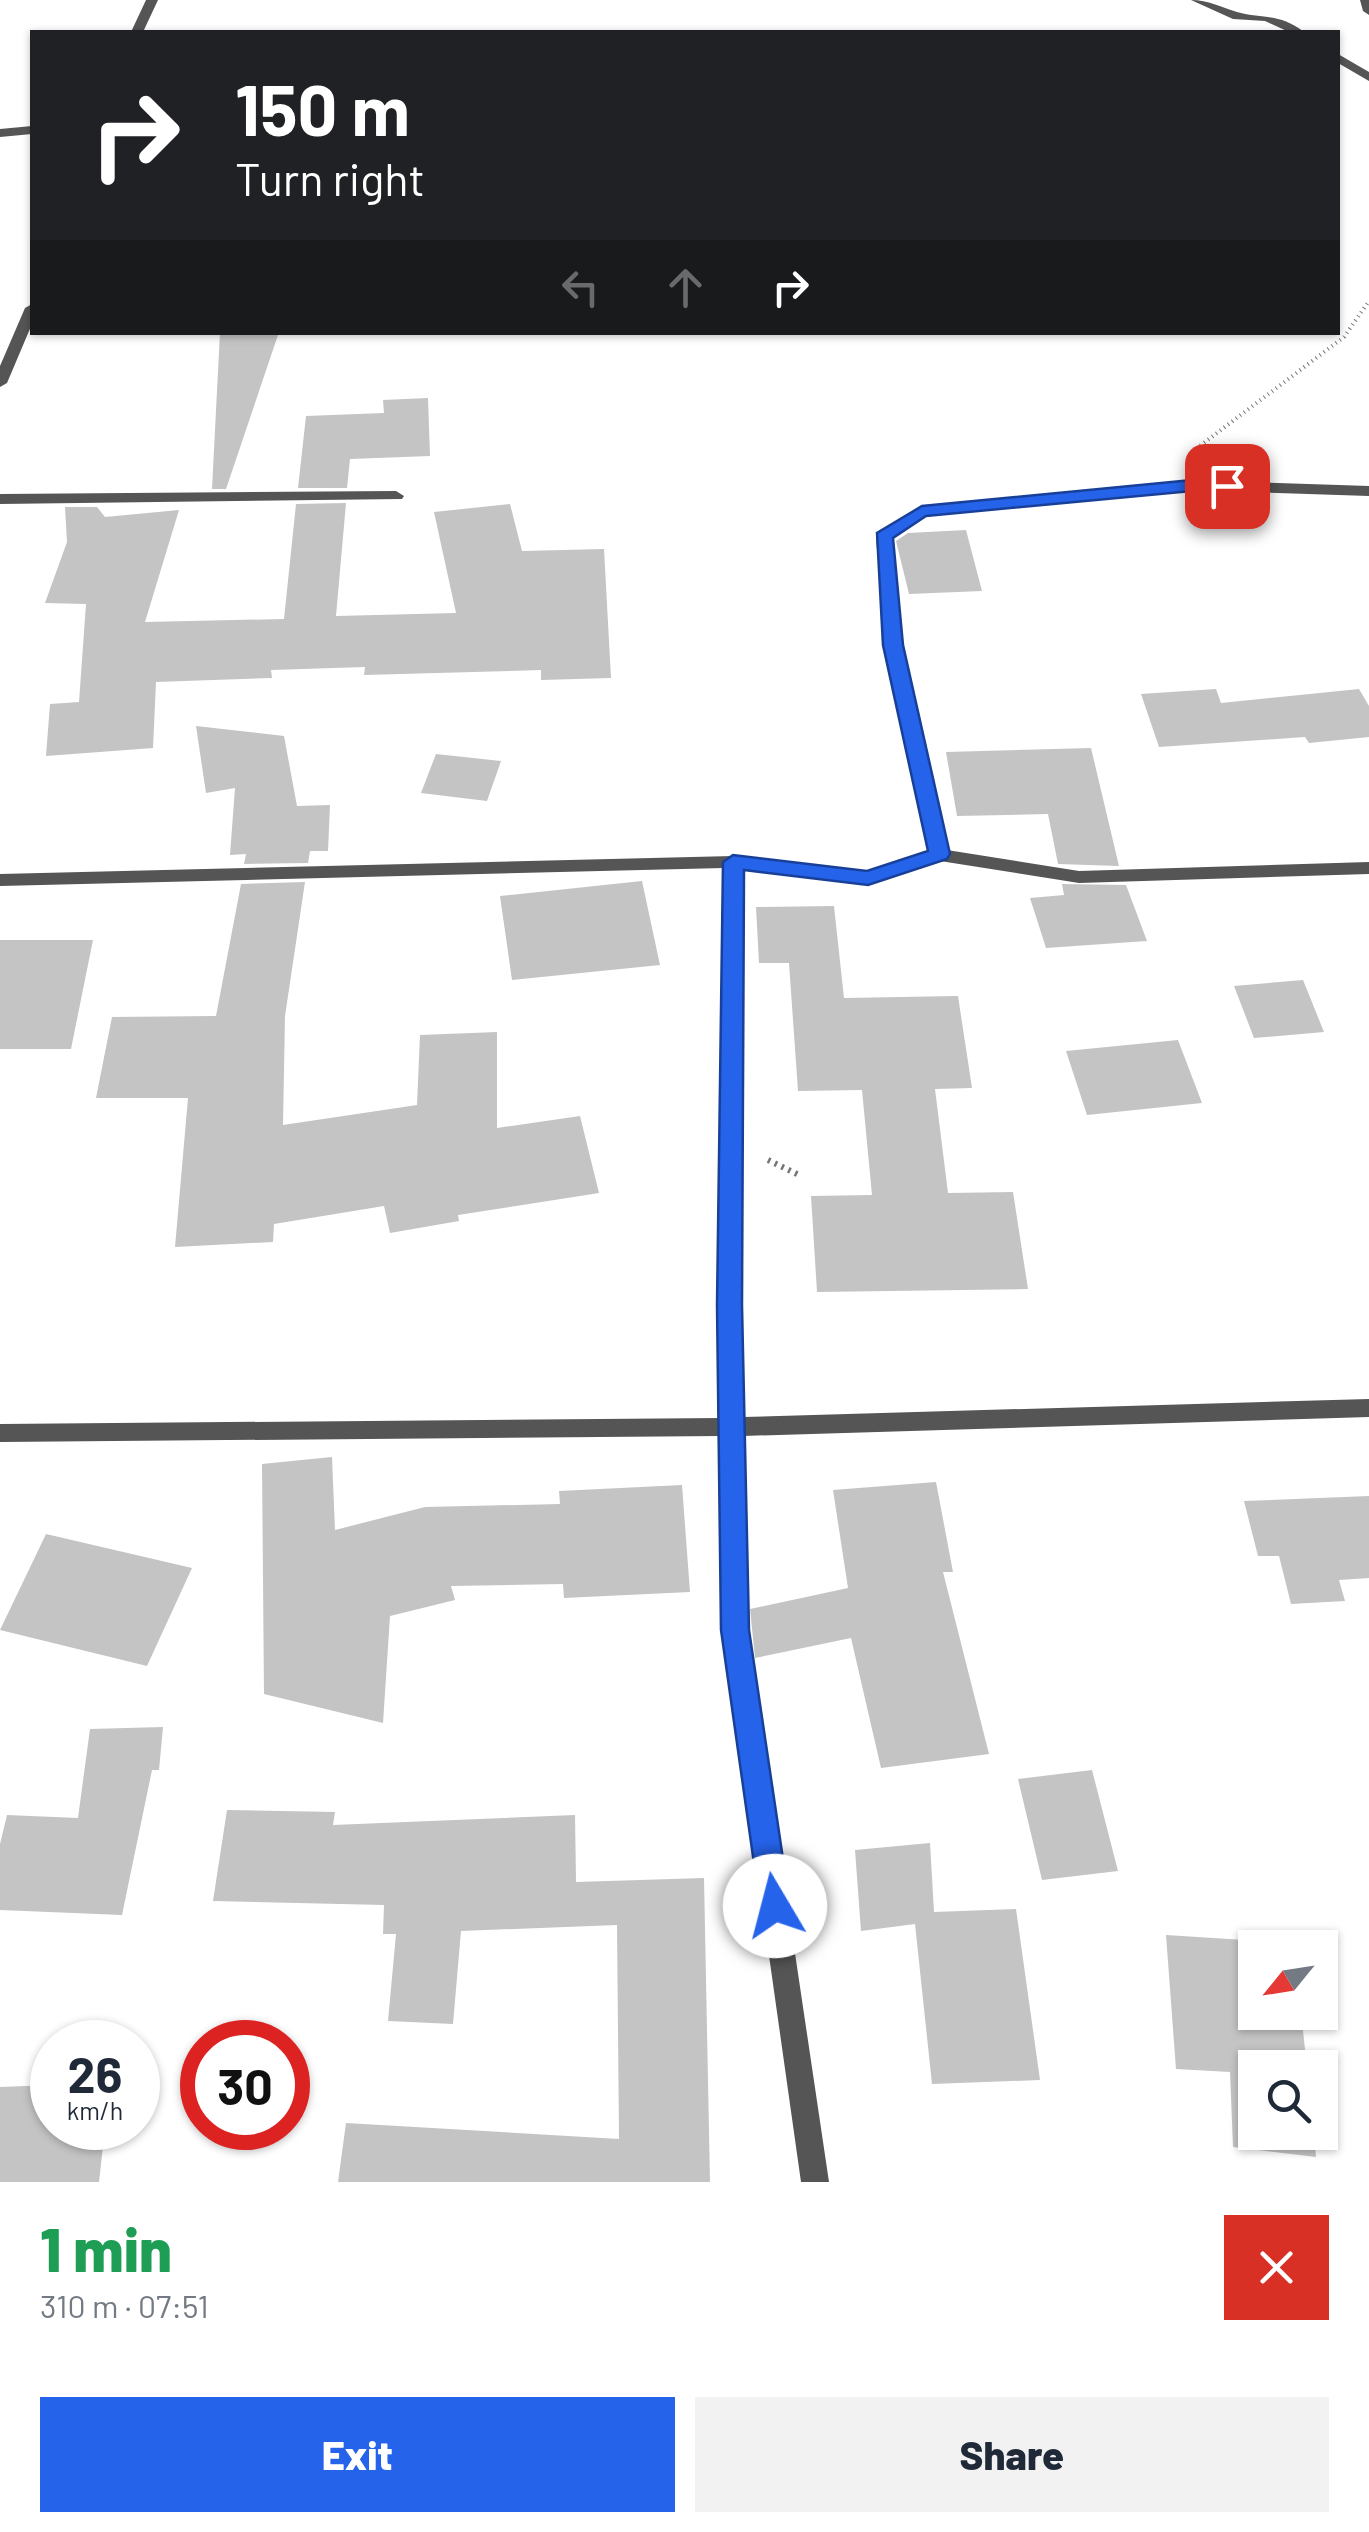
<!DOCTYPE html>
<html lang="en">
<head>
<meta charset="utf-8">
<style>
	:root { --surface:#fff; --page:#f2f2f3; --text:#1f2937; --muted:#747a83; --accent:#2563eb }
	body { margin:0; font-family:Barlow,sans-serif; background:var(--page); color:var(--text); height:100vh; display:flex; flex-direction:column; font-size:38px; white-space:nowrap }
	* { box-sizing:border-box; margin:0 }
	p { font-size:32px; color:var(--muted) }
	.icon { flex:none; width:55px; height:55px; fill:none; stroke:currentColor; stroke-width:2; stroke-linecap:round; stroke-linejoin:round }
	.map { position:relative; height:2182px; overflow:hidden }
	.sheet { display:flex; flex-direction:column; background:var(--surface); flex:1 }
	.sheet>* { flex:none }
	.banner { position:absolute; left:30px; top:30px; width:1310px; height:305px; border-radius:0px; box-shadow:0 2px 8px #0004; background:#202124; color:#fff; overflow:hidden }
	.needle { width:65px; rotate:240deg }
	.tools { position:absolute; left:1238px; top:1930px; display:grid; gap:20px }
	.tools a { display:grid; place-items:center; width:100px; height:100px; border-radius:0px; background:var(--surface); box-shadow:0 2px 8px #0004; font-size:50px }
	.speed { position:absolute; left:30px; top:2020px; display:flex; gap:20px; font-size:50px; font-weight:700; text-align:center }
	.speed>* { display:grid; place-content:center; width:130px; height:130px; border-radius:50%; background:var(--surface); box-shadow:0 2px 8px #0004; line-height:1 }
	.speed small { font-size:25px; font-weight:400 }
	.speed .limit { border:15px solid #d22; background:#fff; color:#111 }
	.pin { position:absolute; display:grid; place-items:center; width:85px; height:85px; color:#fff; margin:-42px; border-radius:20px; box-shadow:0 5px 15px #0006 }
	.me { position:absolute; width:110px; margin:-55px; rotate:352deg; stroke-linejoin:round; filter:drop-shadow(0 0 8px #0008) }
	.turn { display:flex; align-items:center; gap:35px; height:210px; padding:0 40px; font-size:45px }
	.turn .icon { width:130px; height:130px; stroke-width:2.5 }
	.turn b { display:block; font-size:70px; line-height:85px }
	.lanes { display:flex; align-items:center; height:95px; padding:0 40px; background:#0003; justify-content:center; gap:50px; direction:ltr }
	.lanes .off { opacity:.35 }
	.round { display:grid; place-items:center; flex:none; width:105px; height:105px; border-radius:0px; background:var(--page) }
	.head { display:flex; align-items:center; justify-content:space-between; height:170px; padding:0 40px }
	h1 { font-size:60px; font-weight:800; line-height:75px; color:#1e9e55 }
	.primary-button { display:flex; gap:20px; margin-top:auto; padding:20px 40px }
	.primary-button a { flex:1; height:115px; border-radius:0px; background:var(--accent); color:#fff; font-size:40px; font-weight:800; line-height:115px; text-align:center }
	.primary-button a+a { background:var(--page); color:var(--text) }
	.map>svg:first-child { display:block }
	.building { fill:#c4c4c4 }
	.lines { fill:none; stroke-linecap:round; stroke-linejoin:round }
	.path-far1 { stroke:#777; stroke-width:4; stroke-dasharray:1 4; stroke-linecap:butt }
	.path { stroke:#777; stroke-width:6; stroke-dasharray:2.5 5; stroke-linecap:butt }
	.street { fill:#555; fill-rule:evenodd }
	.route { fill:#2563eb; stroke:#184099; stroke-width:2.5 }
</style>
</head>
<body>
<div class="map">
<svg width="1369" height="2182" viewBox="0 0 1369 2182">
	<rect width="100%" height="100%" fill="#fff"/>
	<path class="building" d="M220 332H279L226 489H212Z
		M428 398 430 456 350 459 347 488H298L306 416 384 413 383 400Z
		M346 503 336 616 456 613 434 512 510 504 522 551 604 549 611 678 541 680V670L364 675 365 667 271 670 272 678 156 682 153 748 46 756 50 704 79 702 86 604 45 603 67 542 65 507H97L105 517 179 510 145 622 284 619 296 504Z
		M966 530 982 591 909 594 896 541 908 533Z
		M1216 689 1221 703 1359 689 1369 706V737L1309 743 1305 737 1159 747 1141 694Z
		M196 726 284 736 297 806 330 805 328 851H310L308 863 244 864 246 854 230 855 235 788 206 793Z
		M1091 748 1119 866 1058 864 1048 814 957 816 946 752Z
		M436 754 501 761 487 801 421 793Z
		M642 881 660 965 512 980 500 896Z
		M305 882 285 1016 283 1125 417 1105 420 1035 497 1032V1128L580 1116 599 1193 458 1215 459 1221 390 1233 384 1206 274 1224 273 1242 175 1247 188 1098H96L112 1017 216 1016 241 884Z
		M1062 884 1126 885 1147 941 1046 948 1030 898 1064 895Z
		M834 906 844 998 958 996 972 1088 935 1089 948 1193 1013 1192 1028 1289 817 1292 811 1196 872 1195 862 1090 798 1091 789 963H759L756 907Z
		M0 940H93L71 1049H0Z
		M1303 980 1324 1032 1254 1038 1234 986Z
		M1178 1040 1202 1103 1087 1115 1066 1051Z
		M332 1457 335 1530 425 1507 560 1504 559 1491 682 1485 690 1592 564 1598 563 1584 451 1586 455 1600 390 1616 383 1723 264 1694 262 1464Z
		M936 1482 953 1572H943L989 1754 881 1768 851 1638 755 1658 750 1609 848 1588 833 1490Z
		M1369 1496V1578L1339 1580 1345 1601 1291 1604 1279 1556H1258L1244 1501Z
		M46 1534 192 1568 147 1666 0 1630Z
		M163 1727 159 1770H152L122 1915 0 1910V1844L7 1815 78 1818 90 1729Z
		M1092 1770 1118 1871 1042 1880 1018 1779Z
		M227 1810 335 1812 333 1825 575 1815 576 1882 704 1878 710 2182H338L346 2123 619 2139 617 1925 461 1931 453 2024 388 2021 396 1934H383L384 1905 213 1901Z
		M930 1843 934 1912 1016 1909 1040 2080 932 2084 915 1924 861 1931 855 1850Z
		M1166 1935 1294 1943V1948H1255V2012H1301L1307 2068H1255V2132H1314L1316 2157 1233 2147 1230 2072 1176 2069Z
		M52 2085V2128H105L99 2182H0V2087Z"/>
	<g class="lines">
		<path class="path-far1" d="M1196 454 1197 448 1344 337 1369 301"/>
		<path class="path" d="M768 1160 799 1175"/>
		<path class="street" d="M146 0H158L143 32H131Z
			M1191 0C1209 0 1220 7 1237 12 1263 19 1279 13 1304 32H1289L1265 21 1233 19Z
			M1360 0H1369V15L1363 11Z
			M1338 54 1369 72V81L1338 63Z
			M32 126V134L0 137V129Z
			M32 304V324L7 383 0 387V366L25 308Z
			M1191 480 1369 486V496L1191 490 926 516 892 539 901 645 947 850 1079 871 1369 862V874L1079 883 940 861 868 884 742 869 743 1417 1369 1399V1417L743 1436 747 1630 829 2182H801L723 1630 721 1436 0 1442V1424L721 1418 724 868 0 886V874L733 856 867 872 929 852 885 645 876 537 878 534 922 507Z
			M396 491 404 496 402 499 0 504V494Z"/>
	</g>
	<path class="route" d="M1192 480 1227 481 1236 486 1227 492 1192 491 926 516 893 538 903 645 950 854 947 859 868 885 744 870 742 1305 749 1630 790 1906 785 1916 775 1920 765 1916 760 1906 721 1630 717 1305 723 862 733 855 867 871 928 851 883 645 877 533 922 506Z"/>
</svg>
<div class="tools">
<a><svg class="needle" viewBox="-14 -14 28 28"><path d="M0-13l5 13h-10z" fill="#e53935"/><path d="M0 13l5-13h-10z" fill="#747a83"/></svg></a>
<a><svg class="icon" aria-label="search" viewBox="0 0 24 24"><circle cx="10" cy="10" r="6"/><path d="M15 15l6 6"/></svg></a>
</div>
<div class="speed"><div>26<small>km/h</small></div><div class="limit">30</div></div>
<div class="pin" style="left:1227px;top:486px;background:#d93025"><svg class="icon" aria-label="arrive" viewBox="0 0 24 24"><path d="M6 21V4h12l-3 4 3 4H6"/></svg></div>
<svg class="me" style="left:775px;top:1906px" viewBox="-20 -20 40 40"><circle r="19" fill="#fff"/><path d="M0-13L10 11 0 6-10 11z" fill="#2563eb"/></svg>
<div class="banner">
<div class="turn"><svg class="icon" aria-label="right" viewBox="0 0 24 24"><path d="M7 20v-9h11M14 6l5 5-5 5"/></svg><div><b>150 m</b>Turn right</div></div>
<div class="lanes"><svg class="icon off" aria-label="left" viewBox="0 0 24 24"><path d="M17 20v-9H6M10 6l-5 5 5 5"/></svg><svg class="icon off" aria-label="ahead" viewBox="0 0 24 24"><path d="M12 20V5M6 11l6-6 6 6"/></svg><svg class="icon" aria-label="right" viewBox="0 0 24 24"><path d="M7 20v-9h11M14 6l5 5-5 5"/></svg></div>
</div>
</div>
<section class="sheet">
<div class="head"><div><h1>1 min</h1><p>310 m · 07:51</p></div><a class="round" style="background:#d93025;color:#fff"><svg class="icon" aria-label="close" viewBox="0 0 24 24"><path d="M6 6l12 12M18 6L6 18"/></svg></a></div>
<div class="primary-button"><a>Exit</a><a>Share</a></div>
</section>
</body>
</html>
